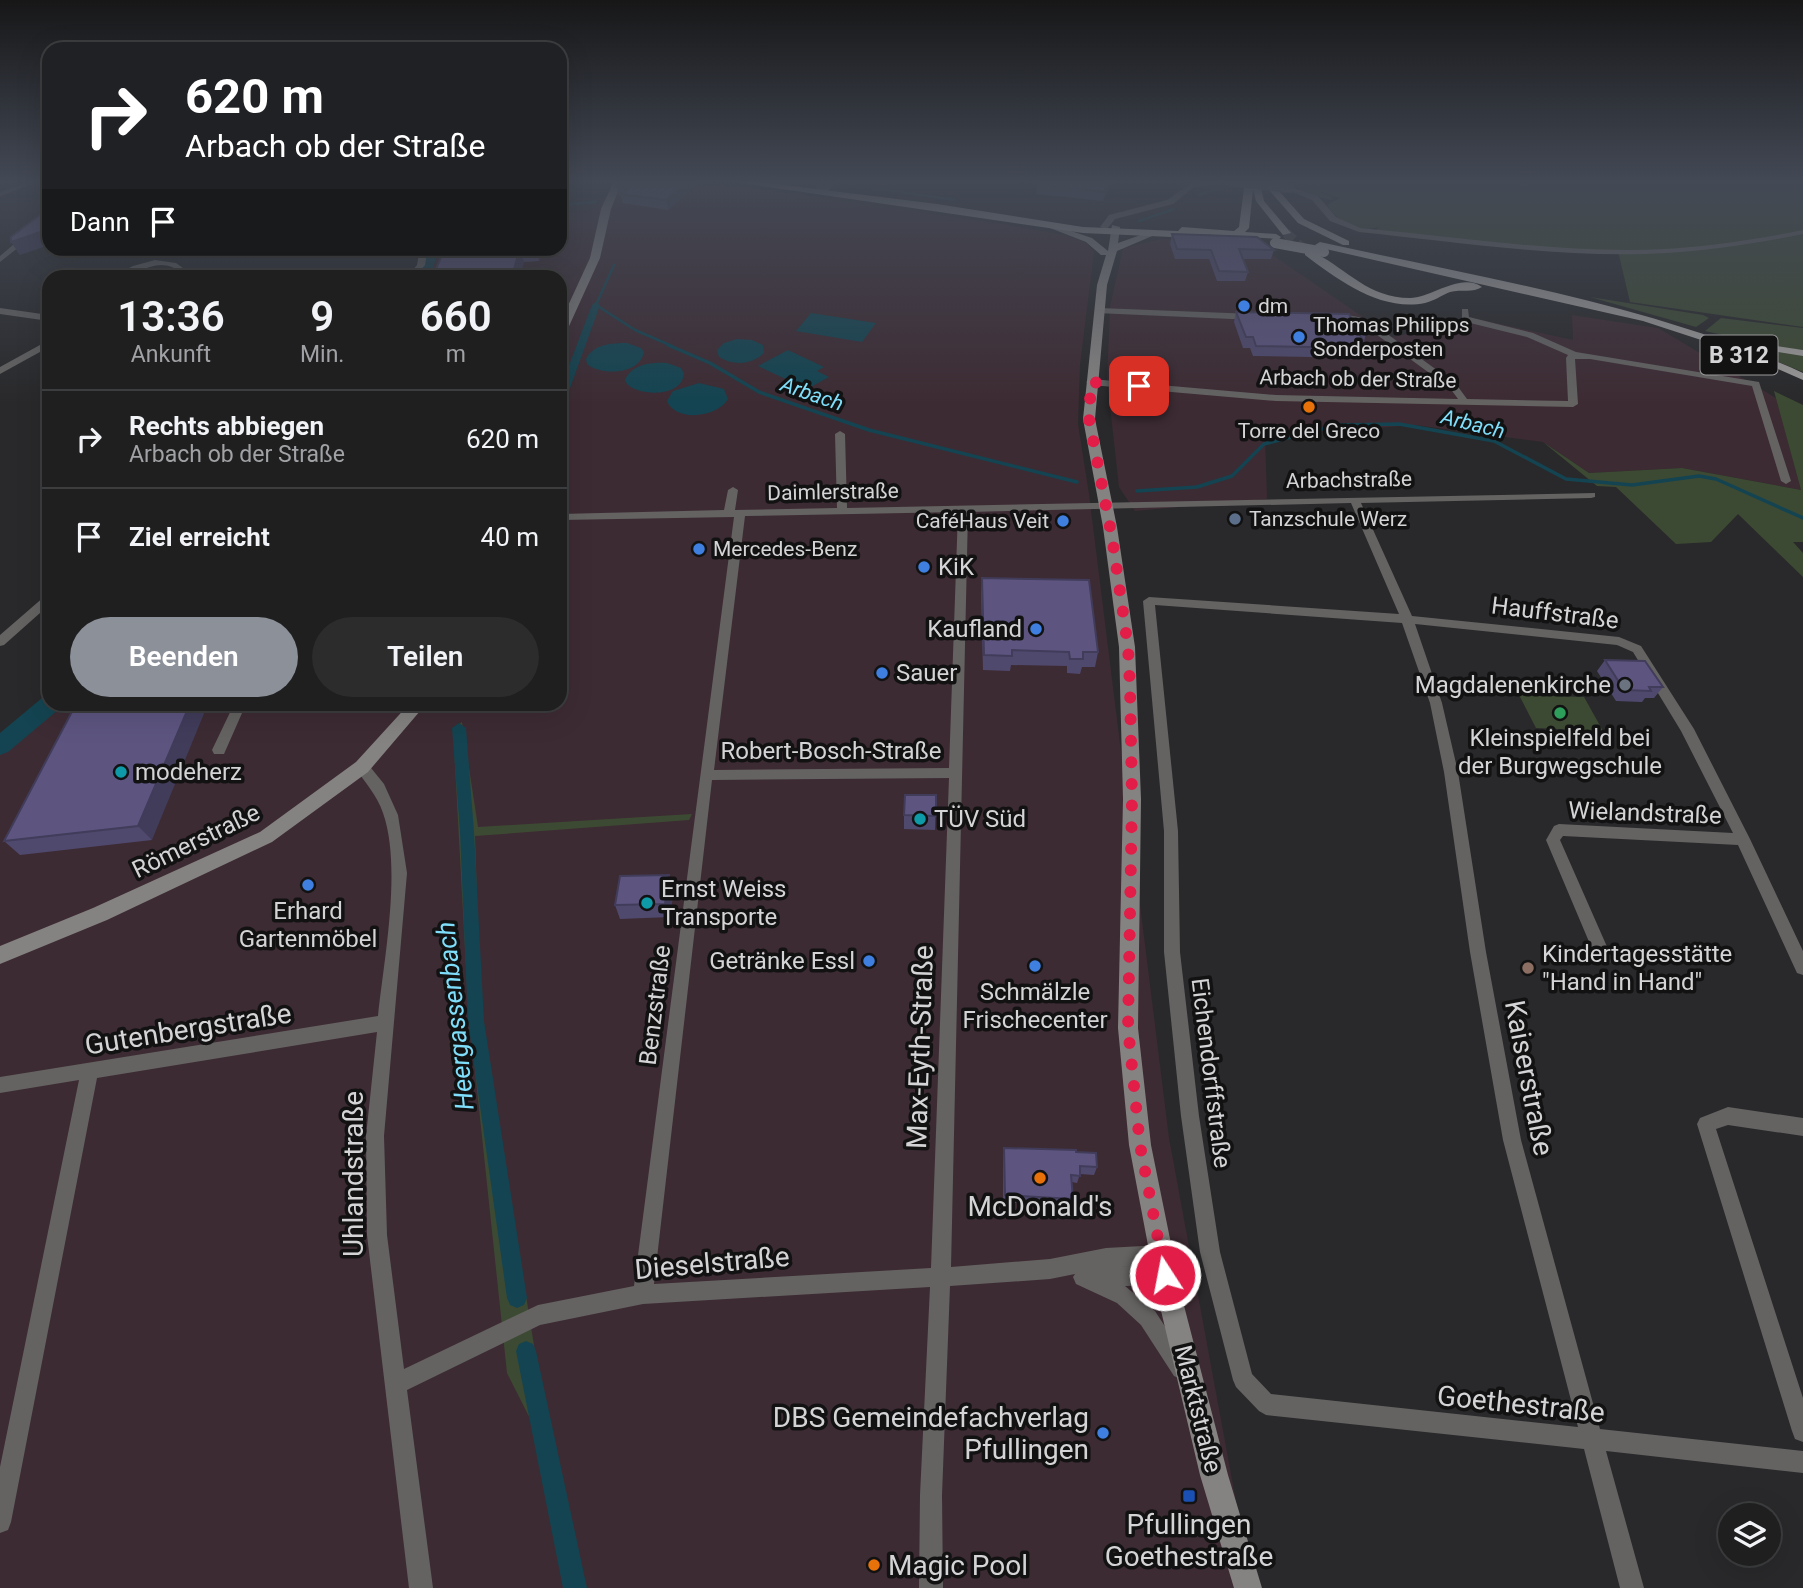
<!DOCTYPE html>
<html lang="de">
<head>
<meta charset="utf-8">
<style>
	:root { --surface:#1f1f20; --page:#2c2c2d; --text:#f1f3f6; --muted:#a1a2a5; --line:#3c3d3e; --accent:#8c9099 }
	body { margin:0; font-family:Roboto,sans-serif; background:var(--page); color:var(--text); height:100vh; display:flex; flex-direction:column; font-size:26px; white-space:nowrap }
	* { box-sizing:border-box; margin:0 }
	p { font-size:23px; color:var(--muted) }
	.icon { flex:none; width:38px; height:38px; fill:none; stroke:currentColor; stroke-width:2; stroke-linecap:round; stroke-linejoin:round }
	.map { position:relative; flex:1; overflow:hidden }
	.side { position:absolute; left:42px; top:270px; width:525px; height:441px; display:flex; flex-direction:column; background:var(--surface); border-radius:21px; box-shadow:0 7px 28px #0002,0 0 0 2px var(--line) }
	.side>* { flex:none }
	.guide { position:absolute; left:42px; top:42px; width:525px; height:214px; border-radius:21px; box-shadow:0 7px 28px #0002,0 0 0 2px var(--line); background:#202124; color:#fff; overflow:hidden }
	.tools { position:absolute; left:1718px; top:1503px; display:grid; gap:14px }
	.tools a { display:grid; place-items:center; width:63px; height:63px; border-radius:50%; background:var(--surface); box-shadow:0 7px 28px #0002,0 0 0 2px var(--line); font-size:35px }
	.pin { position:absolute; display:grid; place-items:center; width:60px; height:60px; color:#fff; margin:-30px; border-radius:14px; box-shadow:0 4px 10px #0006 }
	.me { position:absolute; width:77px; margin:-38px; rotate:349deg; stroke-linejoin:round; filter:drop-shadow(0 0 5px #0008) }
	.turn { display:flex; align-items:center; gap:24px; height:147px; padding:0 28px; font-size:32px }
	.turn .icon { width:91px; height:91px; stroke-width:2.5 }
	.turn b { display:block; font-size:49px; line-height:60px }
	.then { display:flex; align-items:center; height:66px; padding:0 28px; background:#0003; gap:14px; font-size:26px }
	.eta { display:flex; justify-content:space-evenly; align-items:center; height:119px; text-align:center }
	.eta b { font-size:42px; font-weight:600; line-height:49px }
	.cta { display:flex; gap:14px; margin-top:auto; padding:14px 28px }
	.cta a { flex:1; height:80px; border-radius:42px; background:var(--accent); color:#fff; font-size:28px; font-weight:600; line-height:80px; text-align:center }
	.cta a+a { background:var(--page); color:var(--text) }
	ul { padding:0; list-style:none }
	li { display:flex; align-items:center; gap:21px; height:98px; padding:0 28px; border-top:2px solid var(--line) }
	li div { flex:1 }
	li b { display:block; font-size:26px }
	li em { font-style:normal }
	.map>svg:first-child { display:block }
	.commercial { fill:#3d2b33 }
	.green { fill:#3d4a33 }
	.water { fill:#144451 }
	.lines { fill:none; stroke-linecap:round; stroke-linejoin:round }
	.stream-far1 { stroke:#144451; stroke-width:2.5 }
	.stream { stroke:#144451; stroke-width:3.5 }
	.canal { fill:#144451; fill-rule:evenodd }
	.river { fill:#144451; fill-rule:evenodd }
	.primary-tunnel { stroke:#434345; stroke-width:10; stroke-dasharray:10 5; stroke-linecap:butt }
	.street { fill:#646362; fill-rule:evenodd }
	.secondary { fill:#858382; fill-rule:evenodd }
	.primary { fill:#9e9c9b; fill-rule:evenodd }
	.street-bridge { stroke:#646362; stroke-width:8 }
	.primary-bridge { stroke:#9e9c9b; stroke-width:10 }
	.wall { fill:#50496e }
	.shaded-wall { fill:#413c5a }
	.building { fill:#5d5580; stroke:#413c5a; stroke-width:2 }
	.route { stroke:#e11d48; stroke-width:12; stroke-dasharray:0 21.6 }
	.shop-dot { fill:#3f7fe0; stroke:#121213; stroke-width:2.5 }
	.food-dot { fill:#e8710a; stroke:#121213; stroke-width:2.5 }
	.service-dot { fill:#5c6f8a; stroke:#121213; stroke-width:2.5 }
	.worship-dot { fill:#6b7280; stroke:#121213; stroke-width:2.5 }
	.leisure-dot { fill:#2e9e5b; stroke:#121213; stroke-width:2.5 }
	.culture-dot { fill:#0f9aa8; stroke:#121213; stroke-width:2.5 }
	.education-dot { fill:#8d6e63; stroke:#121213; stroke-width:2.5 }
	.transit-dot { fill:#1a4fb4; stroke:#121213; stroke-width:2.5 }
	.labels { text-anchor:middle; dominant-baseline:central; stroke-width:7; stroke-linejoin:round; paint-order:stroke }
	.far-poi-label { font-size:21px; fill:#d4d4d6; stroke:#121213; text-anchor:start }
	.far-street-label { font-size:21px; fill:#d4d4d6; stroke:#121213 }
	.far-water-label { font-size:21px; font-style:italic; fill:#7fdffb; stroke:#121213 }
	.shield { fill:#121213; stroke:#9a9a9c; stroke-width:2 }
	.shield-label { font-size:23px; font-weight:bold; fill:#d4d4d6 }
	.poi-label { font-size:24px; fill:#d4d4d6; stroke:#121213; text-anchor:start }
	.street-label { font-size:24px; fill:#d4d4d6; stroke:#121213 }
	.water-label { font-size:26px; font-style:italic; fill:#7fdffb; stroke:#121213 }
	.near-street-label { font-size:28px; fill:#d4d4d6; stroke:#121213 }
	.near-poi-label { font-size:28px; fill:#d4d4d6; stroke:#121213 }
</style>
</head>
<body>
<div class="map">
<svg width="1803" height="1588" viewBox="0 0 1803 1588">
	<rect width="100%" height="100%" fill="#29292b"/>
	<path class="commercial" d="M628 181H701L990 222 1066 235 1086 243 1094 252 1080 365 1078 424 1089 494 1169 1138 1252 1588H0V751L49 694V704H560V276H425L443 249 560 248V213L589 212Z
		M1161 239 1255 243 1392 337 1482 320 1573 340 1572 315 1658 328 1776 398 1801 490 1682 468 1589 473 1543 442 1415 425 1265 436 1267 499 1135 511 1119 487 1107 379 1110 307 1123 248Z"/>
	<path class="green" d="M1293 181H1803V327L1630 302 1618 251 1560 249 1373 233 1379 227C1360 233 1337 222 1327 205L1340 198 1314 190 1332 197 1333 200C1319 200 1305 189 1291 186L1289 182 1301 186Z
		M1590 297 1703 315 1709 318 1696 327Z
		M1721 318 1803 328V350L1776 347 1705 331Z
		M1734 344 1803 355V372Z
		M1774 391 1803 405V542H1793L1803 553V577L1738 514 1711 542 1676 544 1616 487 1597 486 1543 442 1589 473 1682 468 1801 490Z
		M1519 695 1584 697 1603 731 1536 728Z
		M462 722 478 827 692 814 689 820 475 836 481 1015 553 1464 507 1373 468 1004 453 728Z"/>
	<path class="water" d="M811 313 876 323 862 342 796 331Z
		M737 339 752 340 763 345 764 353C752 365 733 366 719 357L717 350 724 343Z
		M627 343 641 348 644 352C640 375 601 376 587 364L586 359C593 344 612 343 627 343Z
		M788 350 824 367 817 371 829 377 807 389 758 366Z
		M667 363 681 368 684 373C683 397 641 397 627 384L625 380C632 364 651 362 667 363Z
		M699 383 724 389 728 399C718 417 676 423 667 401L673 391Z"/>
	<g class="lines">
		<path class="stream-far1" d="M845 184 955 200
			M1199 195 1226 186
			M560 205 596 202
			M1139 221 1174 209
			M614 265 596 305 635 330 672 346"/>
		<path class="stream" d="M668 345 710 363 759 392 869 430 1077 482
			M1137 491 1197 487 1232 476 1264 444 1338 425 1399 424 1494 441 1566 479 1632 485 1699 476 1716 479 1803 518"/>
		<path class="canal" d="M596 302 600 305 565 402 560 405V389L592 305Z
			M459 723 466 728 474 832 484 1021 527 1298 524 1305 517 1308 510 1305 507 1298 468 1021 460 832 452 728Z
			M526 1341 533 1344 536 1351 587 1588H563L516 1351 519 1344Z"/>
		<path class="river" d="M426 248H440L430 276H416Z
			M49 696V704H61L58 710 8 752 0 755V733L42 698Z"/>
		<path class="primary-tunnel" d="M1286 233 1308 253"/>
		<path class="street" d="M31 181H41L0 196V192Z
			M818 181H824L823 188 829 181H836L830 189 818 194 814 192Z
			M1215 181 1232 182 1194 187 1173 204 1115 219 1107 229 1100 227 1109 215 1167 200 1190 184Z
			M1290 187 1318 196 1336 217 1360 228C1461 237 1564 254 1665 249 1711 246 1758 239 1803 230V234C1758 243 1712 250 1666 253 1568 259 1457 242 1359 232L1330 221 1312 200 1288 190Z
			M46 217H49V223L0 262V256Z
			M420 248H428L425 265 416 276H408L417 265Z
			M155 260 176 263 194 276H186C156 250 141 279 113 276L133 266Z
			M0 308 49 315V321L0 314Z
			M1099 308 1254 314 1258 317 1254 320 1096 313V309Z
			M1462 309H1468L1469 317 1533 333 1576 352 1759 382 1791 481 1786 484 1781 481 1752 386 1590 359H1575L1578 404 1573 407 1276 401 1091 385 1086 382 1091 379 1276 395 1458 399 1450 388 1362 324C1352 320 1338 323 1330 318 1341 312 1356 316 1368 320L1456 384 1467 399 1568 401 1566 358 1568 355 1527 337 1462 321Z
			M49 340V347L0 374V367Z
			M840 431 845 434 847 508 1595 493V497L1591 498 1361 503 1412 616 1619 637 1641 646 1694 729 1750 839 1803 951V975L1797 973 1738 845 1563 836 1560 840 1612 958 1610 963 1604 965 1598 963 1546 840 1554 826 1559 824 1733 833 1681 731 1633 652 1617 645 1415 624 1442 703 1458 772 1486 952 1521 1140 1600 1429 1803 1451V1473L1606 1451 1644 1588H1620L1584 1449 1266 1415 1259 1411 1236 1387 1233 1380 1200 1252 1181 1116 1164 952V831L1143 601 1149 597 1399 614 1351 503 968 512 951 1267 1050 1259 1106 1248 1161 1245 1168 1248 1171 1255 1168 1262 1161 1265 1113 1267 1165 1265 1172 1268 1175 1275 1172 1282 1165 1285 1125 1286 1155 1311 1188 1362 1191 1369 1188 1376 1181 1379 1174 1376 1141 1325 1117 1303 1076 1284 1073 1277 1075 1274 1050 1279 950 1286 942 1495 943 1588H919L920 1495 930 1287 643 1304 540 1325 407 1390 433 1588H409L367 1235 366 1136 377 1032 97 1078 11 1522 8 1530 0 1533V1467L79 1080 0 1093V1077L378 1016C384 959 402 867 383 813 377 795 365 783 355 767L357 763H367L384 784 398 815 407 873 384 1136 387 1235 404 1369 538 1305 634 1286 734 517 560 520V514L724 510 728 490 733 487 738 490 735 510 837 508 835 434ZM958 512 949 768 714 770 745 516ZM1155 605 1402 623 1430 703 1444 772 1470 952 1503 1140 1578 1427 1271 1394 1252 1374 1220 1252 1199 1116 1180 952 1178 831ZM949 778 931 1268 654 1284 712 780Z
			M49 595V605L4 645 0 646V635L45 596Z
			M234 704H246L224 754H214L212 750Z
			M1728 1107 1803 1118V1136L1728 1125 1716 1129 1803 1398V1442L1795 1439 1792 1431 1697 1124 1700 1118Z"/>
		<path class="secondary" d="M614 181H622L611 209 600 258 565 335 560 338V323L590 258 601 209Z
			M1050 224 1092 238 1108 251 1112 225 1120 227 1118 243 1152 231 1157 234 1117 251 1107 285 1095 419 1117 527 1135 647 1141 799 1138 1028 1151 1145 1182 1298 1228 1475 1262 1588H1234L1200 1475 1158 1298 1129 1145 1118 1028 1123 799 1119 647 1103 527 1083 419 1097 285 1106 255H1101L1086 242 1050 228Z
			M409 704H426L368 772 272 842 107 920 0 964V946L93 908 260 832 356 762Z"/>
		<path class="primary" d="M728 181H753L937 204 1083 227 1178 231 1182 227 1234 231 1239 227 1245 181H1259L1264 201 1291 233 1283 235 1256 201 1253 189 1249 228 1245 232 1276 234 1281 237 1279 239 1198 234 1194 238 1083 233Z
			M1261 181H1270L1304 219 1349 241V245H1343L1298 223Z
			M1320 242C1482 278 1651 304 1803 373V380L1744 354 1643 321 1317 247 1315 245Z
			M1308 250C1343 264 1365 298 1410 298 1432 298 1460 272 1482 287 1473 293 1461 289 1450 292 1442 295 1434 301 1425 303 1381 312 1338 280 1305 255V251Z
			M1750 342 1803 350V356L1746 347V343Z"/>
		<path class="street-bridge" d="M1229 182 1290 189"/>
		<path class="primary-bridge" d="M1275 243 1324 252"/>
	</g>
	<path class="wall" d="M699 183 668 210 623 203 621 196 619 195 617 186Z
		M1037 184 1108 190 1103 201 1036 194Z
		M560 205 568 218 563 235H560Z
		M1172 234 1274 250 1271 259H1243L1248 272 1245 281H1217L1209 259H1175L1170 244Z
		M445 248H543L539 261 524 262Z
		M1236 312 1352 320 1366 334 1364 341 1367 348 1363 358 1253 356 1250 348H1243L1234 322Z
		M982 578 1098 652 1095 667H1082L1080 674 1067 673V666L1011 665 1010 671 983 670 981 593Z
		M1605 660 1663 687 1654 698H1645L1642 702 1616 701 1597 671Z
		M76 704 152 840 20 855 4 841Z
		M936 795 935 830 904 829V815Z
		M669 875 674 888 670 917 620 919 615 905Z
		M1004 1148 1076 1152 1097 1167 1094 1175 1080 1174 1077 1183 1072 1182 1073 1199 1069 1206 1003 1202V1156Z"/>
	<path class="shaded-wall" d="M689 181H698L699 183 668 210 666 200Z
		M1109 181 1108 190 1103 201 1104 192Z
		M565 205 568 218 563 235 560 222Z
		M49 229V245L20 255 11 242Z
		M520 248 524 262 520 276H512Z
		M535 248H543L539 261Z
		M190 704H208L152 840 138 826Z
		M669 875 674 888 670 917 665 904Z"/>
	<path class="building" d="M624 181H689L666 200 621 194 628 188 617 186Z
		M1039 181H1109L1104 192 1037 184Z
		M560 205H565L560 222Z
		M49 208V229L11 242V237Z
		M1172 234 1257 237 1274 250 1239 249 1248 272 1219 271 1211 250 1177 249Z
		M445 248H520L512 276H433Z
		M1236 312 1349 314 1352 320H1359L1366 334 1359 333 1367 348 1256 346 1253 337H1246Z
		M982 578 1089 580 1098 652H1083V659H1070L1069 652 1012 650V656L984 655Z
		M1605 660 1645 661 1663 687H1649L1651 691 1624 690Z
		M76 704H190L138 826 4 841Z
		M905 795H936V816L904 815Z
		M669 875 665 904 615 905 620 876Z
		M1004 1148 1076 1150V1152L1096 1153 1097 1167 1080 1166V1176L1071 1175 1073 1199 1005 1195Z"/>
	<linearGradient id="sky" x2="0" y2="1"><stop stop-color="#171718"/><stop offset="0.45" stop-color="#434955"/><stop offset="1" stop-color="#434955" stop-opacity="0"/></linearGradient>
	<rect width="1803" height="403" fill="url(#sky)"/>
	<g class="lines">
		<path class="route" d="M1139 386 1091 382 1089 419 1112 537 1128 647 1130 687 1132 799 1128 1028 1140 1145 1165 1275"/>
	</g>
	<g class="shop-dot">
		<circle cx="1244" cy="306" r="7"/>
		<circle cx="1299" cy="337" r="7"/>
		<circle cx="1063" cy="521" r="7"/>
		<circle cx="699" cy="549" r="7"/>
		<circle cx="924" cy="567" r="7"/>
		<circle cx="1036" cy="629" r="7"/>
		<circle cx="882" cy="673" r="7"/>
		<circle cx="308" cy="885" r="7"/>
		<circle cx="869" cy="961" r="7"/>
		<circle cx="1035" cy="966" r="7"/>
		<circle cx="1103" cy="1433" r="7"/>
	</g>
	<g class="food-dot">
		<circle cx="1309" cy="407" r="7"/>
		<circle cx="1040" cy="1178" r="7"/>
		<circle cx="874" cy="1565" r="7"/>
	</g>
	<circle class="service-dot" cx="1235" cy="519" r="7"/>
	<circle class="worship-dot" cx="1625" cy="685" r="7"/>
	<circle class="leisure-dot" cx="1560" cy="713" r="7"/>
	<g class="culture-dot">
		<circle cx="121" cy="772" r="7"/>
		<circle cx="920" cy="819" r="7"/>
		<circle cx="647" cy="903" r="7"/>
	</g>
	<circle class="education-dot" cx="1528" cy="968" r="7"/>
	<rect class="transit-dot" x="1182" y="1489" width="14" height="14" rx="3.5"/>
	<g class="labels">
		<g class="far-poi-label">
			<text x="1258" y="306">dm</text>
			<text x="1313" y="325">Thomas Philipps<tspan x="1313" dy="24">Sonderposten</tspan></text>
			<text x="1309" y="431" text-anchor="middle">Torre del Greco</text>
			<text x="1249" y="519">Tanzschule Werz</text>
			<text x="1049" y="521" text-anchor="end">CaféHaus Veit</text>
			<text x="713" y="549">Mercedes-Benz</text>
		</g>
		<g class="far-street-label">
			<text transform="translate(1358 379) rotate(1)">Arbach ob der Straße</text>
			<text transform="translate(1349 480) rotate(-1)">Arbachstraße</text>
			<text transform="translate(833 492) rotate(-1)">Daimlerstraße</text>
		</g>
		<g class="far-water-label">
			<text transform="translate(812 394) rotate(19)">Arbach</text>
			<text transform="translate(1473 424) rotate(14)">Arbach</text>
		</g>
		<rect class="shield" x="1700.5" y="335.5" width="77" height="39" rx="5"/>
		<g class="shield-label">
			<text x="1739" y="355">B 312</text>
		</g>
		<g class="poi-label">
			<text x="938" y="567">KiK</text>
			<text x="1022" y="629" text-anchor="end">Kaufland</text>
			<text x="896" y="673">Sauer</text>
			<text x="1611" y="685" text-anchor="end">Magdalenenkirche</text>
			<text x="1560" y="738" text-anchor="middle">Kleinspielfeld bei<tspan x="1560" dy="28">der Burgwegschule</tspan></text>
			<text x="135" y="772">modeherz</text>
			<text x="934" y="819">TÜV Süd</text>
			<text x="661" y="889">Ernst Weiss<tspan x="661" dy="28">Transporte</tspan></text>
			<text x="308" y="911" text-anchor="middle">Erhard<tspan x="308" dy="28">Gartenmöbel</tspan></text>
			<text x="1542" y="954">Kindertagesstätte<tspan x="1542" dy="28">"Hand in Hand"</tspan></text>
			<text x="855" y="961" text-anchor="end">Getränke Essl</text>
			<text x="1035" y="992" text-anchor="middle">Schmälzle<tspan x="1035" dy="28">Frischecenter</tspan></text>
		</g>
		<g class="street-label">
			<text transform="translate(1555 613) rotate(7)">Hauffstraße</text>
			<text x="831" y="751">Robert-Bosch-Straße</text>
			<text transform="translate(1645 813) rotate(2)">Wielandstraße</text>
			<text transform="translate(196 841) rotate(-26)">Römerstraße</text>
			<text transform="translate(655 1005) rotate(-83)">Benzstraße</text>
			<text transform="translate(1211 1073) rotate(83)">Eichendorffstraße</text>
			<text transform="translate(1198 1409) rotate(76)">Marktstraße</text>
		</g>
		<g class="water-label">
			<text transform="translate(455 1016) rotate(-96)">Heergassenbach</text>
		</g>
		<g class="near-street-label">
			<text transform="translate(188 1029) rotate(-9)">Gutenbergstraße</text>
			<text transform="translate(920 1047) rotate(-88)">Max-Eyth-Straße</text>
			<text transform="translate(1529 1078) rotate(79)">Kaiserstraße</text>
			<text transform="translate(353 1174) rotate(-90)">Uhlandstraße</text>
			<text transform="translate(712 1263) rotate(-5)">Dieselstraße</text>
			<text transform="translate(1521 1404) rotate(6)">Goethestraße</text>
		</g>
		<g class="near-poi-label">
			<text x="1040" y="1206">McDonald's</text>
			<text x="1089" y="1417" text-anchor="end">DBS Gemeindefachverlag<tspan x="1089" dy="32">Pfullingen</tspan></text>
			<text x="1189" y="1524">Pfullingen<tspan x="1189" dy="32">Goethestraße</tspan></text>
			<text x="888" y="1565" text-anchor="start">Magic Pool</text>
		</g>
	</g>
</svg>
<div class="tools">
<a><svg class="icon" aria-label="layers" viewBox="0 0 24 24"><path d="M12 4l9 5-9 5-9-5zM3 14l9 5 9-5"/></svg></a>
</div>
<div class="pin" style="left:1139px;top:386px;background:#d93025"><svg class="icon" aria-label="arrive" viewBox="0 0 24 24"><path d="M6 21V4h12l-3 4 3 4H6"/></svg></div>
<svg class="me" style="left:1165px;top:1275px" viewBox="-20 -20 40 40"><circle r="17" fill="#e11d48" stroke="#fff" stroke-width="3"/><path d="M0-11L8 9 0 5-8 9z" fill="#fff"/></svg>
<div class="guide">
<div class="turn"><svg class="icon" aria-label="right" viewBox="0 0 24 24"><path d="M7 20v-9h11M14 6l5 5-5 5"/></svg><div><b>620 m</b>Arbach ob der Straße</div></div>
<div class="then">Dann<svg class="icon" aria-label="arrive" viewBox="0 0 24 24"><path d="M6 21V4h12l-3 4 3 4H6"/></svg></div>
</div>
<section class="side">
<div class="eta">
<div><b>13:36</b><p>Ankunft</p></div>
<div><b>9</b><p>Min.</p></div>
<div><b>660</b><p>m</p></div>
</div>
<ul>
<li><svg class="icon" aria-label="right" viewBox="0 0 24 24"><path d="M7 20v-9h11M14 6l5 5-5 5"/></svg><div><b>Rechts abbiegen</b><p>Arbach ob der Straße</p></div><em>620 m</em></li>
<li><svg class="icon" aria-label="arrive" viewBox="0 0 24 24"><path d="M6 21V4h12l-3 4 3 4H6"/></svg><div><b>Ziel erreicht</b></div><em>40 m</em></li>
</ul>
<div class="cta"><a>Beenden</a><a>Teilen</a></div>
</section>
</div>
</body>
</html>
